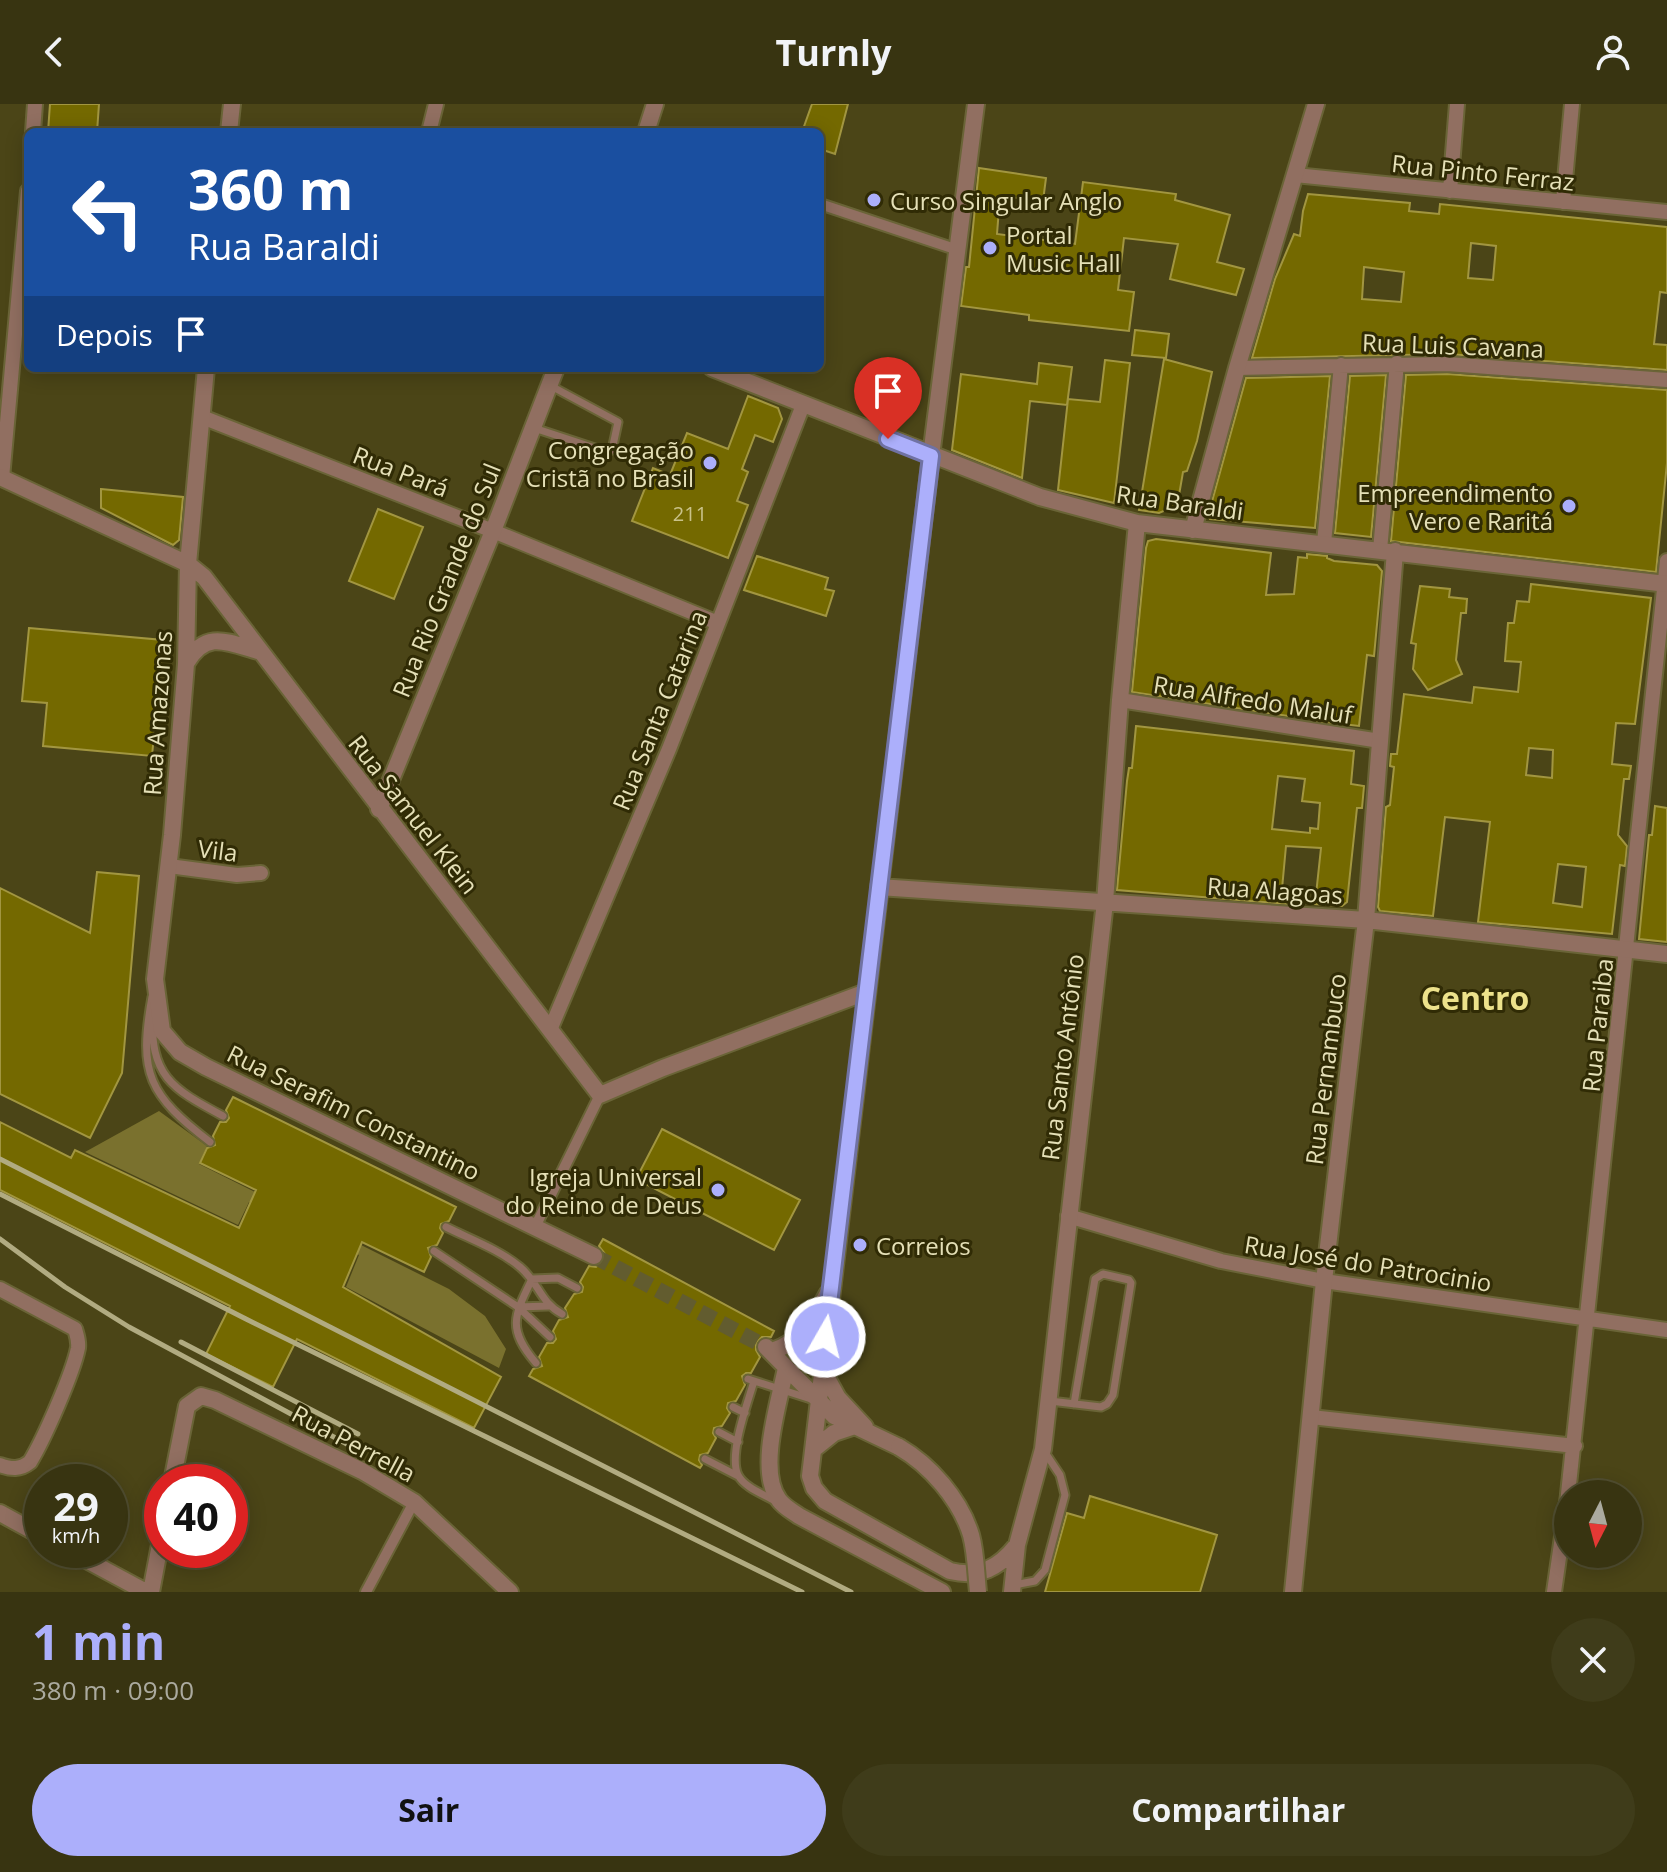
<!DOCTYPE html>
<html lang="pt">
<head>
<meta charset="utf-8">
<style>
	:root { --surface:#383411; --page:#3f3c1a; --text:#f1f3f6; --muted:#abaa9f; --line:#524f31; --accent:#acaffb }
	body { margin:0; font-family:"Open Sans",sans-serif; background:var(--page); color:var(--text); height:100vh; display:flex; flex-direction:column; font-size:30px; white-space:nowrap }
	* { box-sizing:border-box; margin:0 }
	p { font-size:26px; color:var(--muted) }
	.icon { flex:none; width:44px; height:44px; fill:none; stroke:currentColor; stroke-width:2; stroke-linecap:round; stroke-linejoin:round }
	.map { position:relative; height:1488px; overflow:hidden }
	.sheet { display:flex; flex-direction:column; background:var(--surface); flex:1 }
	.sheet>* { flex:none }
	.hud { position:absolute; left:24px; top:24px; width:800px; height:244px; border-radius:12px; box-shadow:0 4px 20px #0003,0 0 0 2px var(--line); background:#1a4fa0; color:#fff; overflow:hidden }
	.needle { width:52px; rotate:186deg }
	.tools { position:absolute; left:1554px; top:1376px; display:grid; gap:16px }
	.tools a { display:grid; place-items:center; width:88px; height:88px; border-radius:50%; background:var(--surface); box-shadow:0 4px 20px #0003,0 0 0 2px var(--line); font-size:40px }
	.speed { position:absolute; left:24px; top:1360px; display:flex; gap:16px; font-size:40px; font-weight:700; text-align:center }
	.speed>* { display:grid; place-content:center; width:104px; height:104px; border-radius:50%; background:var(--surface); box-shadow:0 4px 20px #0003,0 0 0 2px var(--line); line-height:1 }
	.speed small { font-size:20px; font-weight:400 }
	.speed .limit { border:12px solid #d22; background:#fff; color:#111 }
	.pin { position:absolute; display:grid; place-items:center; width:68px; height:68px; color:#fff; margin:-82px -34px; border-radius:50% 50% 50% 0; rotate:-45deg; box-shadow:0 0 8px #0007 }
	.pin .icon { rotate:45deg }
	.me { position:absolute; width:88px; margin:-44px; rotate:8deg; stroke-linejoin:round; filter:drop-shadow(0 0 6px #0008) }
	.turn { display:flex; align-items:center; gap:28px; height:168px; padding:0 32px; font-size:36px }
	.turn .icon { width:104px; height:104px; stroke-width:2.5 }
	.turn b { display:block; font-size:56px; line-height:68px }
	.then { display:flex; align-items:center; height:76px; padding:0 32px; background:#0003; gap:16px; font-size:30px }
	.round { display:grid; place-items:center; flex:none; width:84px; height:84px; border-radius:42px; background:var(--page) }
	.head { display:flex; align-items:center; justify-content:space-between; height:136px; padding:0 32px }
	h1 { font-size:48px; font-weight:700; line-height:60px; color:var(--accent) }
	.action { display:flex; gap:16px; margin-top:auto; padding:16px 32px }
	.action a { flex:1; height:92px; border-radius:48px; background:var(--accent); color:#111; font-size:32px; font-weight:700; line-height:92px; text-align:center }
	.action a+a { background:var(--page); color:var(--text) }
	header { display:flex; justify-content:space-between; align-items:center; height:104px; padding:0 32px; background:var(--surface); font-size:36px; font-weight:700 }
	.map>svg:first-child { display:block }
	.green { fill:#7a712e }
	.building { fill:#746900; stroke:#a29640; stroke-width:2; fill-rule:evenodd }
	.lines { fill:none; stroke-linecap:round; stroke-linejoin:round }
	.tertiary-tunnel { stroke:#625c2f; stroke-width:16; stroke-dasharray:16 8; stroke-linecap:butt }
	.service-casing { stroke:#6a6437; stroke-width:11 }
	.pedestrian-casing { stroke:#6a6437; stroke-width:14 }
	.minor-casing { stroke:#6a6437; stroke-width:18 }
	.tertiary-casing { stroke:#6a6437; stroke-width:20 }
	.service { stroke:#916f61; stroke-width:7 }
	.pedestrian { stroke:#916f61; stroke-width:10 }
	.minor { stroke:#916f61; stroke-width:14 }
	.tertiary { stroke:#916f61; stroke-width:16 }
	.rail { stroke:#b1ab81; stroke-width:5 }
	.tertiary-bridge-casing { stroke:#6a6437; stroke-width:20; stroke-linecap:butt }
	.tertiary-bridge { stroke:#916f61; stroke-width:16 }
	.route-casing { stroke:#7072a3; stroke-width:20 }
	.route { stroke:#acaffb; stroke-width:14 }
	.poi-dot { fill:#acaffb; stroke:#302b05; stroke-width:3 }
	.labels { text-anchor:middle; dominant-baseline:central; stroke-width:6; stroke-linejoin:round; paint-order:stroke }
	.number-label { font-size:20px; fill:#c9c289 }
	.street-label { font-size:24px; fill:#e5e0b7; stroke:#302b05 }
	.poi-label { font-size:24px; fill:#e5e0b7; stroke:#302b05; text-anchor:start }
	.district-label { font-size:32px; font-weight:bold; fill:#ede28b; stroke:#302b05 }
</style>
</head>
<body>
<header><svg class="icon" aria-label="back" viewBox="0 0 24 24"><path d="M15 5l-7 7 7 7"/></svg>Turnly<svg class="icon" aria-label="person" viewBox="0 0 24 24"><circle cx="12" cy="8" r="4"/><path d="M4 21q1-7 8-7t8 7"/></svg></header>
<div class="map">
<svg width="1667" height="1488" viewBox="0 0 1667 1488">
	<rect width="100%" height="100%" fill="#4b4517"/>
	<path class="green" d="M159 1007 207 1042 199 1060 449 1185 485 1212 506 1245 499 1264 346 1183 359 1151 249 1098 238 1121 85 1048Z"/>
	<path class="building" d="M50 0H99L97 28H48Z
		M812 0H848L835 50 820 45V28H802Z
		M979 64 1046 74 1043 97 1000 92 997 130 1075 140 1083 78 1176 90 1175 96 1230 111 1217 158 1244 165 1236 191 1170 175 1178 140 1124 134 1118 186 1134 188 1129 227 1029 216V211L961 202 966 163H969Z
		M1308 90 1410 99 1409 107 1439 110 1440 100 1667 123V189L1660 188 1654 240 1667 241V266L1448 250 1252 254 1275 175 1294 130 1300 132 1303 107ZM1471 139 1496 142 1493 176 1468 174ZM1364 163 1404 168 1401 198 1362 195Z
		M1135 226 1169 230 1166 254 1132 251Z
		M1164 255 1212 268 1197 337 1187 367 1183 368 1178 397 1173 403 1159 409 1139 406Z
		M1105 256 1130 259 1114 399 1058 386 1068 295 1100 298Z
		M1039 259 1072 263 1067 301 1030 297 1022 374 952 346 961 270 1037 280Z
		M1447 270 1667 286V359L1656 468 1391 437 1406 271Z
		M1386 271 1371 433 1335 429 1350 272Z
		M1330 272 1315 424 1210 415 1208 412 1246 274Z
		M748 292 778 304 782 315 773 338 755 331 742 365 748 368 737 397 748 401 728 454 632 417 653 364 670 371 687 329 728 345Z
		M101 385 183 393 179 436 173 441 101 404Z
		M378 405 423 423 394 495 349 477Z
		M1156 435 1271 449 1266 491 1294 490 1298 453 1307 454V450L1327 452V454L1334 457 1377 461 1382 467 1374 552 1367 551 1359 622 1317 617V612L1289 610 1288 612 1132 588 1146 444 1148 437Z
		M757 452 828 474 825 485 834 487 826 512 744 486Z
		M1531 480 1651 494 1635 620 1616 619 1612 660 1631 662 1629 675H1624L1618 731 1627 742 1625 762 1620 761 1612 830 1478 818 1490 718 1445 713 1433 812 1380 807 1378 803 1386 703 1390 701 1394 663 1390 662 1391 650H1397L1404 590 1472 599 1474 583 1518 588 1521 558 1505 557 1508 519H1514L1517 497 1529 498ZM1529 644 1553 646 1552 674 1526 671ZM1558 760 1586 763 1582 803 1553 799Z
		M1420 482 1450 485 1449 493 1467 495 1466 509H1461L1456 556 1462 570 1428 586 1413 565 1416 540 1411 539Z
		M29 524 163 536 152 652 43 642 47 599 22 597Z
		M1136 622 1354 647 1351 680 1364 682 1362 704H1357L1347 798 1342 802 1315 800 1321 744 1286 742 1282 785 1303 788 1301 801 1117 786 1127 677 1129 664H1132ZM1278 672 1305 675 1302 697 1320 699 1318 725 1310 724V729L1272 725Z
		M1655 702 1667 704V838L1639 835 1649 731H1652Z
		M97 768 139 772 122 969 90 1034 0 990V784L90 829Z
		M233 993 456 1103 449 1117 441 1120 440 1124 443 1129 437 1141 428 1144 431 1153 424 1168 362 1138 343 1183 501 1273 474 1324 297 1235 273 1283 206 1250 230 1202 0 1086V1018L71 1054 75 1046 239 1124 256 1086 200 1059 207 1044 215 1041 213 1032 220 1018H226L229 1014 226 1006Z
		M662 1025 800 1096 774 1146 636 1075Z
		M603 1135 774 1227 771 1233H762L756 1239V1246L760 1253 751 1269H746L742 1272 745 1281 736 1297 728 1299 727 1304 730 1309 722 1322 714 1324 713 1329 716 1334 708 1349 700 1351 699 1356 702 1361 700 1364 529 1272 533 1265 542 1262 539 1253 547 1239H553L556 1235 553 1227 559 1216 568 1213 565 1204 574 1190 582 1188 583 1183 580 1178 589 1162 596 1163 603 1157 605 1150 599 1142Z
		M1090 1392 1217 1431 1200 1488H1045L1067 1409 1084 1414Z"/>
	<g class="lines">
		<path class="tertiary-tunnel" d="M594 1152 766 1243"/>
		<g class="service-casing">
			<path id="service" d="M534 324 607 348 612 346 618 318 551 282
				M152 893C138 970 149 991 210 1038
				M153 909C149 973 173 985 223 1012
				M446 1123C470 1135 500 1146 520 1163 539 1179 540 1198 562 1210
				M434 1147 518 1203 550 1233
				M532 1175C514 1212 507 1225 536 1259
				M532 1175 558 1174 577 1184
				M518 1203 548 1202
				M748 1275 811 1295
				M754 1277C748 1298 728 1351 738 1371 744 1383 763 1390 775 1397
				M1050 1297 1101 1303 1107 1300 1113 1291 1131 1179 1129 1176 1103 1170 1095 1175 1074 1300
				M733 1303 745 1309
				M719 1328 738 1338
				M705 1355 738 1372
				M1014 1481 1035 1477 1045 1466 1065 1391 1060 1371 1044 1347"/>
		</g>
		<g class="pedestrian-casing">
			<path id="pedestrian" d="M820 100 958 146
				M535 1123 600 991
				M366 1488 414 1398"/>
		</g>
		<g class="minor-casing">
			<path id="minor" d="M33 28 35 0
				M429 28 436 0
				M1295 71 1667 108
				M1450 87 1457 0
				M1563 98 1572 0
				M1237 264 1447 260 1667 276
				M202 313 493 427 718 519
				M2 374 28 87
				M1324 439 1341 261
				M1380 446 1397 259
				M1120 596 1380 637
				M169 762 237 771 261 769
				M550 926 669 645 803 301
				M1068 1112 1221 1157 1324 1177 1667 1226
				M0 1185 75 1225C77 1232 79 1237 78 1244 73 1269 44 1335 30 1358 20 1366 11 1365 0 1361
				M1311 1313 1575 1342
				M1568 1390 1667 457
				M1554 1488 1568 1391"/>
		</g>
		<g class="tertiary-casing">
			<path id="tertiary" d="M976 0 931 352 810 1372 814 1384 825 1397 950 1467C980 1474 999 1464 1017 1441
				M229 28 232 0
				M646 28 655 0
				M206 264 188 460 186 560 172 731 155 875 162 927 180 948 206 963 594 1152
				M712 264 1040 393 1137 419 1667 480
				M0 373 188 460 204 473 600 991 663 964 866 888
				M1193 426 1237 264 1316 0
				M187 558C206 526 227 538 258 547
				M379 705 493 427 556 264
				M879 783 1366 816 1667 850
				M766 1243 834 1312 899 1343
				M772 1247C800 1239 815 1213 828 1189
				M786 1264C779 1298 757 1367 779 1396 784 1403 792 1407 799 1412L942 1488
				M822 1265 838 1294 865 1323
				M814 1345 834 1329 852 1323
				M172 1378 187 1302 201 1292 215 1296 362 1367 414 1398 510 1488
				M0 1409 42 1432
				M68 1446 146 1488
				M151 1488 162 1430
				M1012 1488 1017 1441 1043 1345 1105 798 1120 596 1137 419
				M1293 1488 1324 1177 1366 816 1395 447"/>
		</g>
		<use href="#service" class="service"/>
		<use href="#pedestrian" class="pedestrian"/>
		<use href="#minor" class="minor"/>
		<use href="#tertiary" class="tertiary"/>
		<path class="rail" d="M0 1055 851 1488
			M0 1090 246 1215 802 1488
			M0 1135 65 1183 129 1223 358 1346
			M181 1238 358 1330"/>
		<g class="tertiary-bridge-casing">
			<path id="tertiary-bridge" d="M899 1343C930 1361 960 1395 971 1431 976 1449 976 1469 978 1488"/>
		</g>
		<use href="#tertiary-bridge" class="tertiary-bridge"/>
	</g>
	<g class="lines">
		<g class="route-casing">
			<path id="route" d="M825 1233 931 352 888 335"/>
		</g>
		<use href="#route" class="route"/>
	</g>
	<g class="poi-dot">
		<circle cx="874" cy="96" r="8"/>
		<circle cx="990" cy="144" r="8"/>
		<circle cx="710" cy="359" r="8"/>
		<circle cx="1569" cy="402" r="8"/>
		<circle cx="718" cy="1086" r="8"/>
		<circle cx="860" cy="1141" r="8"/>
	</g>
	<g class="labels">
		<g class="number-label">
			<text x="690" y="409">211</text>
		</g>
		<g class="street-label">
			<text transform="translate(1483 68) rotate(6)">Rua Pinto Ferraz</text>
			<text transform="translate(1453 241) rotate(2)">Rua Luis Cavana</text>
			<text transform="translate(401 367) rotate(21)">Rua Pará</text>
			<text transform="translate(1180 398) rotate(8)">Rua Baraldi</text>
			<text transform="translate(446 476) rotate(-68)">Rua Rio Grande do Sul</text>
			<text transform="translate(1253 595) rotate(9)">Rua Alfredo Maluf</text>
			<text transform="translate(659 606) rotate(-68)">Rua Santa Catarina</text>
			<text transform="translate(157 609) rotate(-86)">Rua Amazonas</text>
			<text transform="translate(414 710) rotate(52)">Rua Samuel Klein</text>
			<text transform="translate(218 746) rotate(7)">Vila</text>
			<text transform="translate(1275 786) rotate(4)">Rua Alagoas</text>
			<text transform="translate(1597 921) rotate(-84)">Rua Paraiba</text>
			<text transform="translate(1062 953) rotate(-83)">Rua Santo Antônio</text>
			<text transform="translate(1325 965) rotate(-83)">Rua Pernambuco</text>
			<text transform="translate(354 1008) rotate(26)">Rua Serafim Constantino</text>
			<text transform="translate(1368 1159) rotate(9)">Rua José do Patrocinio</text>
			<text transform="translate(354 1339) rotate(28)">Rua Perrella</text>
		</g>
		<g class="poi-label">
			<text x="890" y="96">Curso Singular Anglo</text>
			<text x="1006" y="130">Portal<tspan x="1006" dy="28">Music Hall</tspan></text>
			<text x="694" y="345" text-anchor="end">Congregação<tspan x="694" dy="28">Cristã no Brasil</tspan></text>
			<text x="1553" y="388" text-anchor="end">Empreendimento<tspan x="1553" dy="28">Vero e Raritá</tspan></text>
			<text x="702" y="1072" text-anchor="end">Igreja Universal<tspan x="702" dy="28">do Reino de Deus</tspan></text>
			<text x="876" y="1141">Correios</text>
		</g>
		<g class="district-label">
			<text x="1475" y="893">Centro</text>
		</g>
	</g>
</svg>
<div class="tools">
<a><svg class="needle" viewBox="-14 -14 28 28"><path d="M0-13l5 13h-10z" fill="#e53935"/><path d="M0 13l5-13h-10z" fill="#abaa9f"/></svg></a>
</div>
<div class="speed"><div>29<small>km/h</small></div><div class="limit">40</div></div>
<div class="pin" style="left:888px;top:335px;background:#d93025"><svg class="icon" aria-label="arrive" viewBox="0 0 24 24"><path d="M6 21V4h12l-3 4 3 4H6"/></svg></div>
<svg class="me" style="left:825px;top:1233px" viewBox="-20 -20 40 40"><circle r="17" fill="#acaffb" stroke="#fff" stroke-width="3"/><path d="M0-11L8 9 0 5-8 9z" fill="#fff"/></svg>
<div class="hud">
<div class="turn"><svg class="icon" aria-label="left" viewBox="0 0 24 24"><path d="M17 20v-9H6M10 6l-5 5 5 5"/></svg><div><b>360 m</b>Rua Baraldi</div></div>
<div class="then">Depois<svg class="icon" aria-label="arrive" viewBox="0 0 24 24"><path d="M6 21V4h12l-3 4 3 4H6"/></svg></div>
</div>
</div>
<section class="sheet">
<div class="head"><div><h1>1 min</h1><p>380 m · 09:00</p></div><a class="round"><svg class="icon" aria-label="close" viewBox="0 0 24 24"><path d="M6 6l12 12M18 6L6 18"/></svg></a></div>
<div class="action"><a>Sair</a><a>Compartilhar</a></div>
</section>
</body>
</html>
